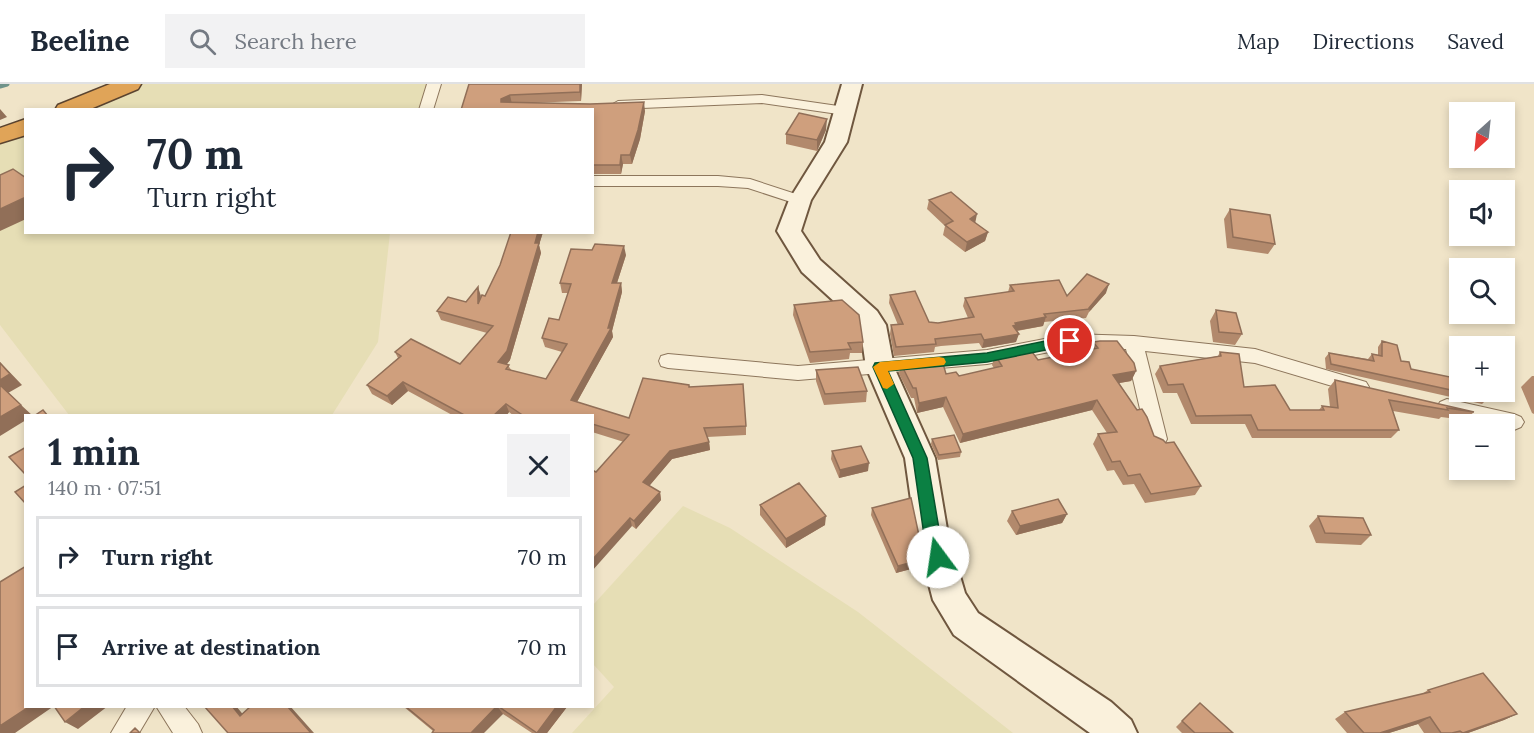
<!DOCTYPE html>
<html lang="en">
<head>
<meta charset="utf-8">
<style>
	:root { --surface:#fff; --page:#f2f2f3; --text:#1f2937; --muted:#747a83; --line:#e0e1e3 }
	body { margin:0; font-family:Lora,serif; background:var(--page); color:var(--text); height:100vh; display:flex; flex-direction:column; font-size:22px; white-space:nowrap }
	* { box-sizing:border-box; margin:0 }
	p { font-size:20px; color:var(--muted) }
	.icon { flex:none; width:33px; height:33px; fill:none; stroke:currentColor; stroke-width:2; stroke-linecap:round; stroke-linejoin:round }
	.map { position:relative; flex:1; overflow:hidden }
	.sheet { position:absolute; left:24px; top:330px; width:570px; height:294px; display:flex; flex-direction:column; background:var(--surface); border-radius:0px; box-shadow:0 3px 9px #0003 }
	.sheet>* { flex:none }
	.banner { position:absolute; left:24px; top:24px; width:570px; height:126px; border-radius:0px; box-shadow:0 3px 9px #0003; background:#fff; color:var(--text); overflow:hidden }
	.needle { width:39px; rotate:207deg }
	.tools { position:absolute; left:1449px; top:18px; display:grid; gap:12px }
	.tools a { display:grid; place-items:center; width:66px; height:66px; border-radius:0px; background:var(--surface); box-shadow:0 3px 9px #0003; font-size:30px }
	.pin { position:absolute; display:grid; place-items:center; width:51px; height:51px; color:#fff; margin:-26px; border:3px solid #fff; border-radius:50%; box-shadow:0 2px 6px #0007 }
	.me { position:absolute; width:66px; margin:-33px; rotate:346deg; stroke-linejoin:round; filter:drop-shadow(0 0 4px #0008) }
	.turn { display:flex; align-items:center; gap:21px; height:126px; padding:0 24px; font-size:27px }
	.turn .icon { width:78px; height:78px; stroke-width:2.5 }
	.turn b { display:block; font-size:42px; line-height:51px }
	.round { display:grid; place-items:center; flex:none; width:63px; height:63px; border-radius:0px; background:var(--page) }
	.summary { display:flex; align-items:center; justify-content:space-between; height:102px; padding:0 24px }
	h1 { font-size:36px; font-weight:700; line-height:45px }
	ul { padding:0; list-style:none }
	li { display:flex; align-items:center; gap:18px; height:81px; margin:0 12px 9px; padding:0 12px; border:3px solid var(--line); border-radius:0px }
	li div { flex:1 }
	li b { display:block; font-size:22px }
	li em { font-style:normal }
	header { display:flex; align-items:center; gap:36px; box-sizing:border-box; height:84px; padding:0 30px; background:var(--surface); border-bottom:2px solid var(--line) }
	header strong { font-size:28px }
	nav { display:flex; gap:33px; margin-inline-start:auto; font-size:21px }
	.search { width:420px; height:54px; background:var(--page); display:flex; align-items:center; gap:15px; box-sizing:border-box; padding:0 21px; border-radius:0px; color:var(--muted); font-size:22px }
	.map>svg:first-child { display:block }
	.farmland { fill:#e6deb5 }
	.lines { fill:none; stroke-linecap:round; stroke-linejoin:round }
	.stream { stroke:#6f938a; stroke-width:5 }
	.street-casing { stroke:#8d765c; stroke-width:2 }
	.secondary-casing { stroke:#6f573f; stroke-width:4 }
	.highway-casing { stroke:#5b4430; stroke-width:3 }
	.street { fill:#faf1dc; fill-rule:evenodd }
	.secondary { fill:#faf1dc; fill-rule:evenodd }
	.highway { fill:#e0a458; fill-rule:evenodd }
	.wall { fill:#b2896c }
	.shaded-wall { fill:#916f58 }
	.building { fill:#cf9f7d; stroke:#916f58; stroke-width:1.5 }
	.route { fill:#0b8043; stroke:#07532c; stroke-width:1.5 }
	.slow { fill:#f59e0b }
</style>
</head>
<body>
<header>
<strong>Beeline</strong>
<div class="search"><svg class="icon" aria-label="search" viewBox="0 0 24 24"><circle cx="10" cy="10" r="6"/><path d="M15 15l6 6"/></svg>Search here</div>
<nav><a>Map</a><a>Directions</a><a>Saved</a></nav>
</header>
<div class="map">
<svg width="1534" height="649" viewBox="0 0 1534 649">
	<rect width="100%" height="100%" fill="#f0e4c8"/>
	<path class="farmland" d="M130 0H429L422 25 66 26Z
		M25 42 26 148 390 149 378 258 332 331H69L0 241V52Z
		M683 422 730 444 858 528 1013 649H572L614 603 593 580V521Z"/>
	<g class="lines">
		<path class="stream" d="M0 2 7 0"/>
		<g class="street-casing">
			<path id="street" d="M427 0H441L433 26H419Z
				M762 11 845 23 852 27 845 31 762 19 618 25 611 21 618 17Z
				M592 92H718L750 95 805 113 808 116 800 121 748 104 718 102H592Z
				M1070 250 1134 252 1255 265 1366 298 1369 303 1366 308 1359 310 1255 279 1145 267 1167 355 1164 361 1157 363 1150 361 1147 355 1126 265 1070 264 987 280 798 296 668 284 661 282 659 277 661 272 668 270 798 282 987 266Z
				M1447 315 1514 330 1521 333 1524 338 1521 343 1514 346 1504 344V340H1491L1440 328 1437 323 1440 318Z
				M127 622H155L139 649H111Z
				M156 622H184L198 640 202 649H173Z"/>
		</g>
		<g class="secondary-casing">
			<path id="secondary" d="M842 0H862L847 58 811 116 801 147 820 176 877 227 886 241 894 283 935 374 948 451 965 509 978 529 1111 618 1131 636 1137 649H1090L954 551 933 516 916 451 905 374 866 283 860 241 802 188 777 147 789 116 825 58Z"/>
		</g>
		<g class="highway-casing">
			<path id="highway" d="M110 0H141L138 5 88 26H55L58 21Z
				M26 35V51L0 59V44Z"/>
		</g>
		<use href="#street" class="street"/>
		<use href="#secondary" class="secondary"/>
		<use href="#highway" class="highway"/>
	</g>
	<path class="wall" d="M469 0H582L581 17 529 19 645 27 640 55 632 80H623L621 90H592V26H461Z
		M826 46 817 67 786 60V50Z
		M929 116 975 139 988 148 985 157 965 168 943 151 945 142 927 125Z
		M1230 125 1275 160 1268 170 1227 164 1224 135Z
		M504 148H543L539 161 541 169 510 276 507 280 512 287 546 295 562 268 545 263 542 254 559 236 568 209H562L560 199 626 171 617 199H621L622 208 612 247 613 253 577 318 629 334 689 303 746 342V351L707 353 709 358 710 366 672 375 649 402 660 408 661 416 636 445 632 442 596 388 624 358 592 348V332H514L509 328 506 332H454L408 307 392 321 372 310 367 301 398 274 395 268 460 280 487 249 441 236 437 227 485 212 500 181 511 150 505 149Z
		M1010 201 1067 212 1106 209 1089 228 1086 234 1044 238 1043 242 1017 247 1016 258 982 264 979 259 941 262 935 263 934 268 894 272 890 250 891 241H898L889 219 890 211 929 238 938 239 968 234 963 222 965 214 1008 208Z
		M794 221 863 258 862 269H850L849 275 810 279 793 231Z
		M1216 226 1242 250 1235 261 1213 258 1210 237Z
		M1382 257 1401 277 1411 285 1454 294 1460 288V308L1488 314 1482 320 1326 285 1325 274 1329 269 1368 275 1372 270 1378 271V263Z
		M1093 258 1136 287 1131 297 1119 299 1154 352 1201 402 1195 411 1145 419 1134 400 1123 401 1114 386 1107 387 1093 360 1098 350 1107 349 1092 326 960 359 943 323 917 329 914 314H911L899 290 901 280 959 292 994 284 992 281 995 271 1038 276 1090 265Z
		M1220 268 1244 303 1290 326H1319L1322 322 1330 323 1328 305 1335 296 1474 328 1465 336 1441 333 1439 335 1393 327 1399 346 1391 354H1252L1245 340H1191L1177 309H1163L1155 290 1160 282 1218 272Z
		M816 286 867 307 866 318 824 321 816 297Z
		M1532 292H1534V330L1532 329 1521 303Z
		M932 355 961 368 960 373 938 376 931 360Z
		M832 367 868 387 839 394 831 375Z
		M760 421 825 441 786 464 760 431Z
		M872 424 924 475 922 482 896 489 871 431Z
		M1012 427 1067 430 1062 439 1016 451 1007 437Z
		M1318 432 1371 451 1361 461 1316 459 1309 442Z
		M1428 606 1517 630 1504 636 1468 649H1424L1418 640 1389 649H1347L1335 635 1345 628 1422 610Z
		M1200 619 1233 649H1182L1176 643Z
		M566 622 567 623 547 649H532L503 630 433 647 404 623Z"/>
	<path class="shaded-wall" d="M580 0H582L581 17 580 8Z
		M510 11 512 20 501 18V15Z
		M644 18 645 27 640 55 632 80 630 71Z
		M0 25 7 33 0 36Z
		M827 35 826 46 817 67V56Z
		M621 71 623 80 621 90 620 81Z
		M26 113V135L0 147V125Z
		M977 130 975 140 970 135Z
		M538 148H543L539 161 541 169 510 276 501 287 498 278Z
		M988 148 985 157 965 168 967 158Z
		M624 162 626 171 614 208 612 199Z
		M621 199 622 208 612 247 613 253 573 325 571 316 608 244Z
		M1109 200 1106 209 1089 228 1090 225 1089 224Z
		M478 203 481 212 478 220Z
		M1046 233 1043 242 1014 247 1011 250 1015 239Z
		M1019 250 1016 258 982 264 984 256Z
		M0 278 22 301 8 309 33 332H26V336L0 352Z
		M1136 287 1131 297 1108 301 1113 291Z
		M403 298 408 307 392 321 387 312Z
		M946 313 943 323 917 329 919 319Z
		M1097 316 1092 326 960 359 963 350Z
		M506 320 509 328 506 332H493Z
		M709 358 710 366 672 375 645 407 643 398 670 367Z
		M869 379 868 387 839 394 840 386Z
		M660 408 661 416 636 445 634 437Z
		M1067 430 1062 439 1016 451 1020 442Z
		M826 432 825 441 786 464V455Z
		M630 434 632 442 592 487V476Z
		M924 475 922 482 896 489 898 482Z
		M30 622H54L15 649H0V642Z
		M85 622H108L78 645 65 638Z
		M232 622H236L251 640 240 632Z
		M287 622H290L314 649H311Z
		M497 622 503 630 484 649H473L472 648Z
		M557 622H566L567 623 547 649H537Z
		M1517 630 1504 636 1468 649H1463Z
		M1430 633 1418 640 1389 649H1380Z"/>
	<path class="building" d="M469 0H580V8L510 11 501 15V18L590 20 644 18 638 46 630 71H621L620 81H592V26H461Z
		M799 29 827 35 817 56 786 50Z
		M13 85 26 94V113L0 125V91Z
		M951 108 977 130 970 135 988 148 967 158 945 141 953 137 929 116Z
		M1230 125 1270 131 1275 160 1233 153Z
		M511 148H538L535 159H539L507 267 498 278 509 281 506 285 546 295 567 260 542 254 549 234 559 236 571 200 560 199 571 165 592 166 595 160 624 162 612 199H621L608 244H611L571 316 629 334 643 294 689 301V303L743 300 746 342 704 344 709 358 670 367 643 398 660 408 634 437 630 434 592 476V386L596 388 629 351 592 340V332H524L506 320 493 332H466L403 298 387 312 367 301 401 272 395 268 411 255 460 280 493 242 437 227 448 213 466 218 478 203V220L482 211 485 212 500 181Z
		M1087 190 1109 200 1089 224 1090 225 1044 230 1046 233 1015 239 1016 241 1013 242 1019 250 984 256 981 250 943 254 935 255 936 260 896 263 891 241 903 240 890 211 915 207 929 238 938 239 974 233 965 214 1014 207 1010 201 1059 196 1067 212Z
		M842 216 859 231 863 258 848 259 851 265 810 268 794 221Z
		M1216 226 1236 229 1242 250 1219 248Z
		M1100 257H1117L1134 279 1136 287 1113 291 1137 326 1142 325 1147 333 1154 352 1163 356 1166 359 1174 358 1201 402 1151 410 1140 390 1128 392 1120 377 1112 378 1098 350 1117 348 1097 316 963 350 946 313 919 319 916 304H913L901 280 942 276 946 290 956 288 959 292 1002 282 995 271 1030 265 1038 276 1098 264 1093 258Z
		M1382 257 1397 261 1401 277 1409 278 1411 285 1460 295V308H1486L1488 314 1331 280 1329 269 1374 277 1372 270 1382 272Z
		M1220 268 1239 270 1244 303 1275 301 1290 326H1324L1322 322 1338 324 1335 296 1474 328 1447 324 1448 326 1389 316 1399 346H1258L1251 331 1196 332 1183 300 1168 301 1160 282 1221 272Z
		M0 279 10 290 0 296Z
		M858 283 867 307 825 310 816 286Z
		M0 301 21 321 0 333Z
		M43 326 48 332H34Z
		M954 351 961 368 939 371 932 355Z
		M861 362 869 379 840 386 832 367Z
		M26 363V391L9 373Z
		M799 399 826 432 786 455 760 421Z
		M26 401V420L15 408Z
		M911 414 924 475 898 482 872 424Z
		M1058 415 1067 430 1020 442 1012 427Z
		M1318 432 1363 434 1371 451 1325 449Z
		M26 482V622H30L0 642V498Z
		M1483 589 1517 630 1463 649 1460 647 1452 649H1441L1430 633 1380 649H1364L1345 628 1430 608 1428 606Z
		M1200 619 1233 649H1195L1182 637Z
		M54 622H85L65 638Z
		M204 622H232L240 632 251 622H287L311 649H228Z
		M405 622H497L472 648 473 649H432L434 646Z
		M498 622H557L537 649Z
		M135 644 140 649H130Z"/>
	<path class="route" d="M1070 252 1075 254 1077 257 1075 260 987 278 888 287 927 374 940 451 946 473 943 478 938 480 932 478 924 451 913 374 873 283 875 279 987 269Z"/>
	<path class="slow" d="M939 273 944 274 946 278 944 281 888 287 894 300 887 305 883 304 873 283 880 278Z"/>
</svg>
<div class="tools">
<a><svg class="needle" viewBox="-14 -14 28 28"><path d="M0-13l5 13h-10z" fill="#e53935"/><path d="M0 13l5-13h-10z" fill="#747a83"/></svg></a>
<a><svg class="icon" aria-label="sound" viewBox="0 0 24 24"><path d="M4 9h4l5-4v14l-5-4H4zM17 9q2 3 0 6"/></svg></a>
<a><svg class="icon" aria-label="search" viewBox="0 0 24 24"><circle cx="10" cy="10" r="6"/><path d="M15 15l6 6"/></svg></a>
<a>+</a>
<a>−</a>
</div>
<div class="pin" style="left:1070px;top:257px;background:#d93025"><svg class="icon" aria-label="arrive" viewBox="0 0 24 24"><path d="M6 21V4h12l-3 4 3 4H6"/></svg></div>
<svg class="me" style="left:938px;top:473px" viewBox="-20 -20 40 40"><circle r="19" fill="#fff"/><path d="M0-13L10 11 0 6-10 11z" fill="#0b8043"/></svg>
<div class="banner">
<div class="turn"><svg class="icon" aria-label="right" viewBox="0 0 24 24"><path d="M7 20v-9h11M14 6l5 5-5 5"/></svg><div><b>70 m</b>Turn right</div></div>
</div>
<section class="sheet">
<div class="summary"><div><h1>1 min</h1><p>140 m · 07:51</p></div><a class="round"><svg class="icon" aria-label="close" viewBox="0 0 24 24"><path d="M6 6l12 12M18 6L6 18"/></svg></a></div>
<ul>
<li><svg class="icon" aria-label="right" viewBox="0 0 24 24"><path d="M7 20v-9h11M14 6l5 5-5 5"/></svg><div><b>Turn right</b></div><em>70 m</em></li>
<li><svg class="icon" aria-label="arrive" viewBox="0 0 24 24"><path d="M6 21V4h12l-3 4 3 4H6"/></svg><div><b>Arrive at destination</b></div><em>70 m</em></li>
</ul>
</section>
</div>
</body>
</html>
